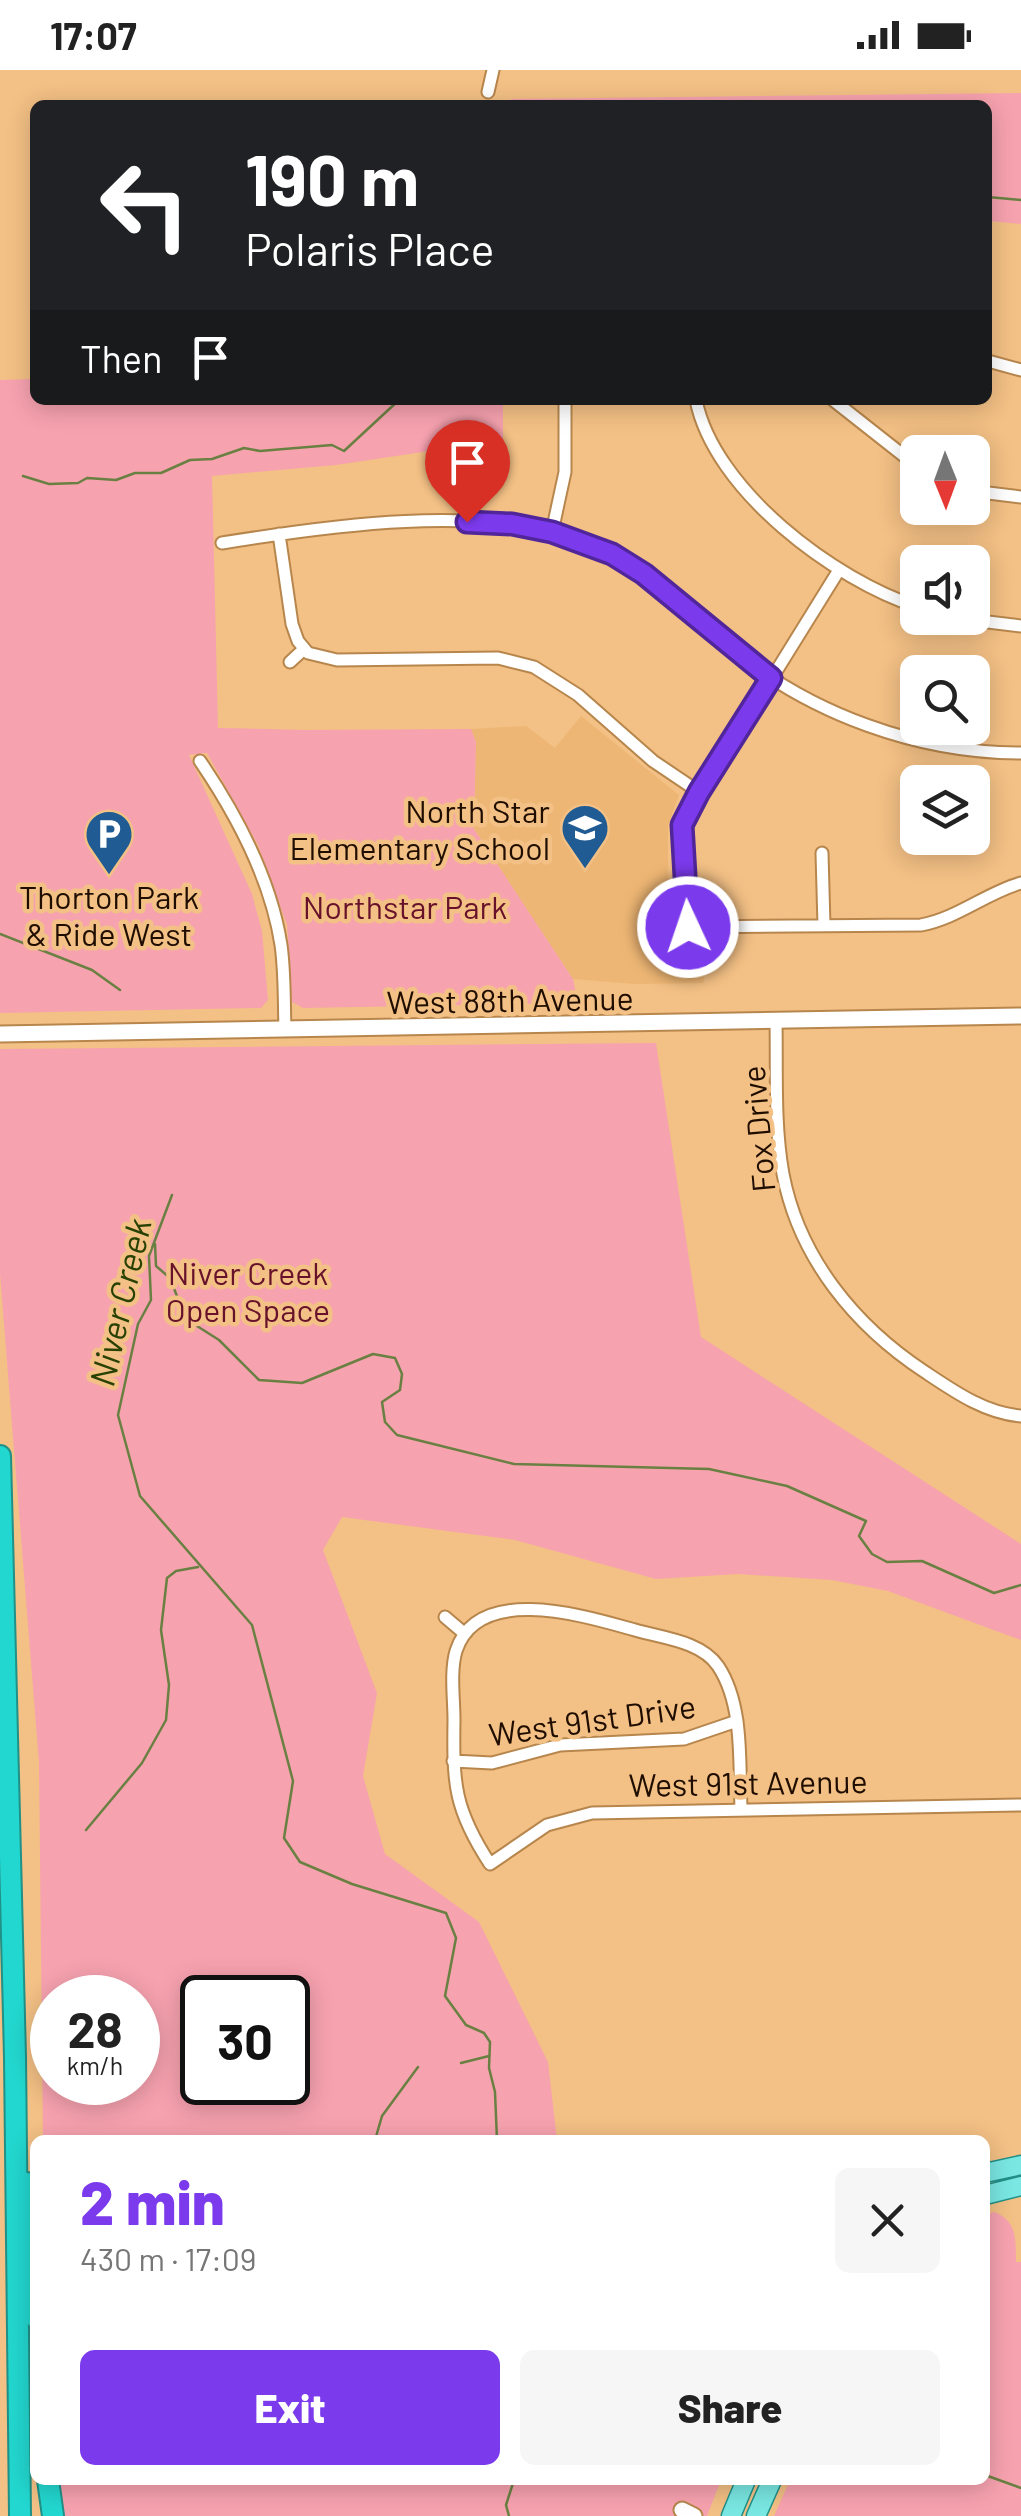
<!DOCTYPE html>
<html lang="en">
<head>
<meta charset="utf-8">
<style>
	:root { --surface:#fff; --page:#f6f6f6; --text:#222; --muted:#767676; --accent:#7c3aed }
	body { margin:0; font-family:Barlow,sans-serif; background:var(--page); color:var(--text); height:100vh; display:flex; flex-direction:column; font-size:38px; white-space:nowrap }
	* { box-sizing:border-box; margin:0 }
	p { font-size:32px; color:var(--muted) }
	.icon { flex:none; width:55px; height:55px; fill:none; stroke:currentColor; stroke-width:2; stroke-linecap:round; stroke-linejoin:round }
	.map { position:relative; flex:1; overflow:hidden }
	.details { position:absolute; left:30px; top:2065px; width:960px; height:350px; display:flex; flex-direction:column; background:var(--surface); border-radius:15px; box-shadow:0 5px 25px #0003 }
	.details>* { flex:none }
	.hud { position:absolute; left:30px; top:30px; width:962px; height:305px; border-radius:15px; box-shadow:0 5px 25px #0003; background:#202124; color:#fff; overflow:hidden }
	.needle { width:65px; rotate:179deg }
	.tools { position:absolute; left:900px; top:365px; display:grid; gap:20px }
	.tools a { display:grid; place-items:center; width:90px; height:90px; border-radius:15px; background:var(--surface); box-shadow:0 5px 25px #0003; font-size:50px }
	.speed { position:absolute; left:30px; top:1905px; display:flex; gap:20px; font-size:50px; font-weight:700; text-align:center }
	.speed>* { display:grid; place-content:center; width:130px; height:130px; border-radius:50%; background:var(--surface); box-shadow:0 5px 25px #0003; line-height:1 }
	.speed small { font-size:25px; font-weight:400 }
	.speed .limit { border:5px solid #111; border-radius:15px; background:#fff; color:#111 }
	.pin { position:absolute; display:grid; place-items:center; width:85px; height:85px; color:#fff; margin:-102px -42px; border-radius:50% 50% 50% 0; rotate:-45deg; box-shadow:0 0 10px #0007 }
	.pin .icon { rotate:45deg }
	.me { position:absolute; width:110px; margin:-55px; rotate:357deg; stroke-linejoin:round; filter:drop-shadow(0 0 8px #0008) }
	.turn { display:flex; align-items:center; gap:35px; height:210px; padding:0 50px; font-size:45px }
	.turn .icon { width:130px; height:130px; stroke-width:2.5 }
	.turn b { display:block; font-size:70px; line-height:85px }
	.then { display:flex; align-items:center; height:95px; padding:0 50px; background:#0003; gap:20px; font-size:38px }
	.round { display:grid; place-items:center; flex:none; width:105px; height:105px; border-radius:15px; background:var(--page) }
	.head { display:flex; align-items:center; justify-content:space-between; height:170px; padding:0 50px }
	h1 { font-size:60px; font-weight:800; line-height:75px; color:var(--accent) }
	.primary-button { display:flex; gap:20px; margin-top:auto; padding:20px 50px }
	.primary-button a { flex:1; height:115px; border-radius:15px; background:var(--accent); color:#fff; font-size:40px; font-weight:800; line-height:115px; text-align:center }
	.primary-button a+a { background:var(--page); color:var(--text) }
	.status { display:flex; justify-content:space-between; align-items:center; height:70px; padding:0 50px; background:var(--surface); direction:ltr }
	.status svg { height:28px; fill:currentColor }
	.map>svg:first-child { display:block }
	.built { fill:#eeb674 }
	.green { fill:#f7a2af; fill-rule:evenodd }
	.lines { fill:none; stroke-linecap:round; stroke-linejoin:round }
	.stream { stroke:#6a8042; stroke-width:2.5 }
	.street-casing { stroke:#b7864d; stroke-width:15 }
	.secondary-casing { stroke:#b7864d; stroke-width:19 }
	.primary-casing { stroke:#219087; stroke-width:21 }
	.highway-casing { stroke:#219087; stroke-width:24 }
	.street { stroke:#fff; stroke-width:11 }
	.secondary { stroke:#fff; stroke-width:15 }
	.primary { stroke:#7ae7e2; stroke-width:18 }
	.highway { stroke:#22d7cf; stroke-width:20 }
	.route-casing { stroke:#51269a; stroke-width:25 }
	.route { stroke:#7c3aed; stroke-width:18 }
	.labels { text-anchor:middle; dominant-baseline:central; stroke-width:9; stroke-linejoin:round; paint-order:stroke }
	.poi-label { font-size:32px; fill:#1f0d00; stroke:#f3c085; text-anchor:end }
	.park-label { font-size:32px; fill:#67112a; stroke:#f3c085 }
	.street-label { font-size:32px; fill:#1f0d00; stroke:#f3c085 }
	.water-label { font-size:35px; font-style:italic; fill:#294203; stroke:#f3c085 }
</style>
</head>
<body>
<div class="status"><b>17:07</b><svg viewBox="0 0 49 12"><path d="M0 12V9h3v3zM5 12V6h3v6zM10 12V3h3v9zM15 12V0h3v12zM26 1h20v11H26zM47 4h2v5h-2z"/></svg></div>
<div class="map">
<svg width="1021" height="2446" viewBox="0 0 1021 2446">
	<rect width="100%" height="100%" fill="#f3c085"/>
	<path class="built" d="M581 646 679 725 668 755V868L702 869 704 913 635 914 573 909 474 759 476 672 471 659 526 656 555 678Z"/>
	<path class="green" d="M1021 23V154L988 151V35H502L512 29Z
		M35 309V330H503V370L336 395 212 406 218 658 306 660 471 659 476 672 474 759 573 909 578 933 303 938 292 932 287 855 258 775 207 683 189 685 252 824 262 861 268 930 261 938 0 943V310Z
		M656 973 701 1267 1021 1474V1570L888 1521 832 1510 738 1504 656 1509 515 1470 342 1447 323 1480 377 1623 363 1706 385 1784 479 1852 548 1992 557 2070H43L39 1693 0 1204V979ZM52 1928H138V2012H52ZM202 1928H288V2012H202Z
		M994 2142C1017 2150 1016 2170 1016 2192H1021V2446H774L790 2410H985V2145Z
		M46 2410H721L707 2446H47Z"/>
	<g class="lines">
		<path class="stream" d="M988 127 1021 130
			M23 406 49 414 78 413 87 408 116 410 135 403H161L190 390 212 389 244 378 260 381 332 375 344 381 399 330
			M0 864 92 900 120 920
			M172 1125 149 1186 151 1230 138 1254 118 1345 140 1426 252 1555 293 1711 284 1768 300 1792 352 1814 446 1843 456 1868 445 1926 466 1955 484 1963 490 1972 489 1998 495 2022 497 2070
			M155 1174 156 1196 170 1208 180 1234 191 1237 201 1248 197 1256 219 1270 259 1310 302 1313 373 1284 395 1288 402 1304 400 1320 382 1332 385 1352 397 1365 514 1394 709 1399 787 1416 866 1451 859 1466 872 1484 887 1492 922 1491 994 1523 1021 1515
			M86 1760 142 1693 166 1650 169 1615 161 1560 167 1508 176 1501 198 1497
			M461 1993 489 1986
			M375 2070 382 2046 418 1997
			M985 2405 1021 2418
			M509 2446 506 2435 514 2410"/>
		<g class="street-casing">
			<path id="street" d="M488 22 493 0
				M988 291 1021 300
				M696 330C714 420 834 510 918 537
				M833 330 918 397
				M972 421 1021 427
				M552 462 565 402V330
				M279 464 292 554 298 571 308 583 337 590 498 588 534 597 578 625 653 691 699 722
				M222 473C327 456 484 433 585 472 643 494 685 540 732 579 811 644 918 683 1021 683
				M839 500 687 745 683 755 687 857 921 855C958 848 986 823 1021 813
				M955 548 1021 556
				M290 592 304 579
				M200 691C236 744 271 810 281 875 285 903 284 932 285 960
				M822 783 824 856
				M776 952C777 1001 774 1055 783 1104 799 1188 855 1256 925 1302 955 1322 985 1343 1021 1346
				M445 1547 465 1564
				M453 1691 492 1693 560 1675 684 1669 737 1651
				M741 1738C739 1693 744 1635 718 1596 701 1571 662 1568 635 1560 588 1547 478 1512 456 1581 450 1602 454 1628 454 1650 453 1714 454 1739 490 1794L547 1755 592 1743 1021 1735"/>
		</g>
		<g class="secondary-casing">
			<path id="secondary" d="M0 964 1021 946
				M682 2440 694 2446"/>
		</g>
		<g class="primary-casing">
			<path id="primary" d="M985 2103 1021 2095
				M985 2125 1021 2116
				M731 2446 746 2410
				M756 2446 772 2410"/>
		</g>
		<g class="highway-casing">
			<path id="highway" d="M0 1386 15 1987 20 2446
				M27 2113 35 2247
				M48 2410 53 2446"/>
		</g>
		<use href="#street" class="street"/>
		<use href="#secondary" class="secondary"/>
		<use href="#primary" class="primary"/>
		<use href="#highway" class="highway"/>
	</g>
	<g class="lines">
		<g class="route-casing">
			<path id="route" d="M467 452 512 454 552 462 612 484 644 504 771 608 699 722 682 755 688 857"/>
		</g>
		<use href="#route" class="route"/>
	</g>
	<defs>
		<g id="school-pin" transform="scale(2.5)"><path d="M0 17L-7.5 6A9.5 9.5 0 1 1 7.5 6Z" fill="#205c93" stroke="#f3c085"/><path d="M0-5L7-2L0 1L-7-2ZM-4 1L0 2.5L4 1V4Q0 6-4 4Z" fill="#fff"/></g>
		<g id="parking-pin" transform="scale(2.5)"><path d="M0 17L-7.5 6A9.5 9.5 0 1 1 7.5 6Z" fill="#205c93" stroke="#f3c085"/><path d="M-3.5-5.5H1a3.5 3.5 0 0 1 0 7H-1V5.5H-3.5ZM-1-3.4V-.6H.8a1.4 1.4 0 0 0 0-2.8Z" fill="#fff"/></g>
	</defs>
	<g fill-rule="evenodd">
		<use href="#school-pin" x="585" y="758"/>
		<use href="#parking-pin" x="109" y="764"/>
	</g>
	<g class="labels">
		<g class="poi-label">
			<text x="550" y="740">North Star<tspan x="550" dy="37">Elementary School</tspan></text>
			<text x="109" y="826" text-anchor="middle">Thorton Park<tspan x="109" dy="37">&amp; Ride West</tspan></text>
		</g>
		<g class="park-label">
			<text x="405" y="836">Northstar Park</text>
			<text x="248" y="1202">Niver Creek<tspan x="248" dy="37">Open Space</tspan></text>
		</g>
		<g class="street-label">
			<text transform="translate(510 929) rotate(-1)">West 88th Avenue</text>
			<text transform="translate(757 1059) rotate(-95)">Fox Drive</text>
			<text transform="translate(592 1649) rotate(-8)">West 91st Drive</text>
			<text transform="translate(748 1712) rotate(-1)">West 91st Avenue</text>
		</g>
		<g class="water-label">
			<text transform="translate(119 1232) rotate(-77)">Niver Creek</text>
		</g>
	</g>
</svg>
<div class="tools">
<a><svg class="needle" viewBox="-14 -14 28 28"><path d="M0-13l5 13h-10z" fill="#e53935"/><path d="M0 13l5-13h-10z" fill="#767676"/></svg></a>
<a><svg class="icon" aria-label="sound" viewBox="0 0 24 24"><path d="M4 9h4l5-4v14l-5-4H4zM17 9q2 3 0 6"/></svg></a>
<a><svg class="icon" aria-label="search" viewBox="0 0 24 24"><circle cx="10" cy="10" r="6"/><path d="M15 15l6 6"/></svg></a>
<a><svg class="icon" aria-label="layers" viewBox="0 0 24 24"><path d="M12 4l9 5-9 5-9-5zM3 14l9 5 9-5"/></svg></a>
</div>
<div class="speed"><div>28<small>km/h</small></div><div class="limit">30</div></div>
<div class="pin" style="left:467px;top:452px;background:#d93025"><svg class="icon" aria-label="arrive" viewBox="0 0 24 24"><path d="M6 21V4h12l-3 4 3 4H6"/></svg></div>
<svg class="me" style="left:688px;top:857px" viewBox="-20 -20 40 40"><circle r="17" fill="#7c3aed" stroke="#fff" stroke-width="3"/><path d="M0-11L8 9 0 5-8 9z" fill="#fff"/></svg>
<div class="hud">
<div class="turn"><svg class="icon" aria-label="left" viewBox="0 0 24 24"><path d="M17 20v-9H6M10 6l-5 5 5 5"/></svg><div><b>190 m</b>Polaris Place</div></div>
<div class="then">Then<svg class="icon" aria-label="arrive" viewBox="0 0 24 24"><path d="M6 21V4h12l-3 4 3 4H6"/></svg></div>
</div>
<section class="details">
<div class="head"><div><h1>2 min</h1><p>430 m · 17:09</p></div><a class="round"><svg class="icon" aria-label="close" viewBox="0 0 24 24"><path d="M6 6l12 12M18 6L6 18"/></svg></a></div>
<div class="primary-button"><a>Exit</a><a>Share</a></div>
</section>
</div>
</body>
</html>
